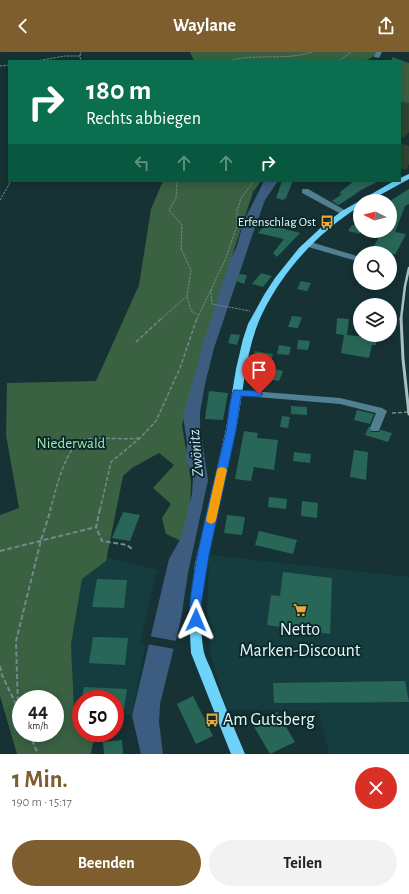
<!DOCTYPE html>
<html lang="de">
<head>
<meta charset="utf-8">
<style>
	:root { --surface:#fff; --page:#f2f2f2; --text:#222; --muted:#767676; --accent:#7e5e2e }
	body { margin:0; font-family:"Alegreya Sans",sans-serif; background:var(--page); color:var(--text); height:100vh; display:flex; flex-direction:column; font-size:15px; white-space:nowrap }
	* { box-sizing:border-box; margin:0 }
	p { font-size:13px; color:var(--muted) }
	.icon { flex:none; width:22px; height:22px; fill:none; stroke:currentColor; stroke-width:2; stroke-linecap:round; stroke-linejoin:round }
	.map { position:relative; height:702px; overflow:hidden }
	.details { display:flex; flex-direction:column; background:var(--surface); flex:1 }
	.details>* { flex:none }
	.banner { position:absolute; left:8px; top:8px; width:393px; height:122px; border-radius:0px; box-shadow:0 2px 10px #0003; background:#0b6e4f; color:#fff; overflow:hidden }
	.needle { width:26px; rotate:276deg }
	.controls { position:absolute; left:353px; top:142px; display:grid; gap:8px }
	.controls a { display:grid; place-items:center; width:44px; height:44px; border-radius:50%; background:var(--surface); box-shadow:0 2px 10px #0003; font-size:20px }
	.speed { position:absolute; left:12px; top:638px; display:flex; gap:8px; font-size:20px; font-weight:700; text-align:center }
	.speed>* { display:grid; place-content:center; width:52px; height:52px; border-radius:50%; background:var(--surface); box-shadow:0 2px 10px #0003; line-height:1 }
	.speed small { font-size:10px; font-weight:400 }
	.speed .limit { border:6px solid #d22; background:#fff; color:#111 }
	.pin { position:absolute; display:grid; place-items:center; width:34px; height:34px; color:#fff; margin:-41px -17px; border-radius:50% 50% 50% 0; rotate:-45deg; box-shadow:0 0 4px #0007 }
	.pin .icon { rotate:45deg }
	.me { position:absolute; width:44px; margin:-22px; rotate:1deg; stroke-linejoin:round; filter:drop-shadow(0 0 3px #0008) }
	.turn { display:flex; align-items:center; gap:14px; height:84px; padding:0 12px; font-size:18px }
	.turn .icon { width:52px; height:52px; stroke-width:2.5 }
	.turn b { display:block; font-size:28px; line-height:34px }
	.lanes { display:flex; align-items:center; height:38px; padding:0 12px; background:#0003; justify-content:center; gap:20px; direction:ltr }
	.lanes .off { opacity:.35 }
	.round { display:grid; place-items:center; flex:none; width:42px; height:42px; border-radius:21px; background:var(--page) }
	.overview { display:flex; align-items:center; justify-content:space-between; height:68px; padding:0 12px }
	h1 { font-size:24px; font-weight:700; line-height:30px; color:var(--accent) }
	.cta { display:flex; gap:8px; margin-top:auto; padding:8px 12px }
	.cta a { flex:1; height:46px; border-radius:24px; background:var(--accent); color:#fff; font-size:16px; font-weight:700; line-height:46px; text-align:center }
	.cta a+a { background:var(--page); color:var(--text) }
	header { display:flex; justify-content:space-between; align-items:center; height:52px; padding:0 12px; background:var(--accent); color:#fff; font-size:18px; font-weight:700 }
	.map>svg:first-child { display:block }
	.built { fill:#153d3f }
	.green { fill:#2e4632 }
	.forest { fill:#396142; fill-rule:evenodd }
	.water { fill:#3d5d80 }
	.pier { fill:#163234 }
	.building { fill:#286758 }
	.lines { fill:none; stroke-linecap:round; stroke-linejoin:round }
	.path-far2 { stroke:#738a8b; stroke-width:1; stroke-dasharray:2.5 1; stroke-linecap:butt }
	.path-far1 { stroke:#738a8b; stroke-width:1.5; stroke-dasharray:4 2; stroke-linecap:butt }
	.path { stroke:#738a8b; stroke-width:2; stroke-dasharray:5 2.5; stroke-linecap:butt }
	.minor { fill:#528093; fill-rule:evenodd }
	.major { fill:#6dd3fa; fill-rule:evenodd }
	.rail-far1 { stroke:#abbfc0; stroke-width:2.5 }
	.rail { stroke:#abbfc0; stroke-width:3 }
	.route { fill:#1a73e8; stroke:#114b97 }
	.slow { fill:#f59e0b }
	.labels { text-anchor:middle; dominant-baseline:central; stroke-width:4; stroke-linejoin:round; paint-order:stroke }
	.far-poi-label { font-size:13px; fill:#e7f8f8; stroke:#0b282a; text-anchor:end }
	.park-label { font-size:15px; fill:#a6e8b2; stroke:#0b282a }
	.water-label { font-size:16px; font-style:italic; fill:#cfe4fb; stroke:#0b282a }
	.near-poi-label { font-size:18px; fill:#e7f8f8; stroke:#0b282a }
</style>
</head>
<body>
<header><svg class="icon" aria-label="back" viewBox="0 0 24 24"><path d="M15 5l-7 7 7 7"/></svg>Waylane<svg class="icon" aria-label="share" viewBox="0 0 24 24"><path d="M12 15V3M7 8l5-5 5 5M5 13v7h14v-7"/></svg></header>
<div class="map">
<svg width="409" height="702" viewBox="0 0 409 702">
	<rect width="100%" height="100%" fill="#163234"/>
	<path class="built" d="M95 502 157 518 140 591 145 594 132 663 115 662V647H81V659L74 657 71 592 82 527Z
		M209 503 409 525V702H329L318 659 227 657 211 605 207 559Z"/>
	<path class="green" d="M400 50 409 51V80L404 86 400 85Z
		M400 91 409 94V112L406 118 400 116Z"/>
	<path class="forest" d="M190 0H382L365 9H194Z
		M392 5 409 11V51L400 50V9H392Z
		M163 129H261L253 140 215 256 182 373 191 429 190 461 181 489 166 482 162 466 171 452 153 436 174 413 159 401 132 416 123 424 106 509 82 527 71 592 74 657 81 659V681H92L94 685 91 702H17L0 644V463L19 456 6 383 7 331 96 329 139 233 151 157ZM21 647H55V681H21Z"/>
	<path class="water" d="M264 129H278L265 148 251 187 214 296 205 332 200 360V376L208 428 188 521 181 567 160 652 159 670 163 702H141L132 664 169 507 181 486 192 442 193 427 186 406 187 390 183 364 204 289 230 208 237 194 243 171Z"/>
	<path class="pier" d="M149 584 176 589 174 597 147 592Z"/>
	<path class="building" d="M282 129H293L286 146 283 148 276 146Z
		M354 129H379L361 138 342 151 338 153 332 149 342 142 339 141Z
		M409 137V152L405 154 395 180 406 182 395 203 390 201 372 198 382 179 390 181V149Z
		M266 172 300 181 277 205 273 201 284 187 258 181Z
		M352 173 360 174V182L348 179Z
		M261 221 272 224 263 235 252 232Z
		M239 222 247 223 244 232 236 229Z
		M301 229 311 231 307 239 297 237Z
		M292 264 302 265 298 276 288 275Z
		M337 266 349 267 347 283 376 286V293H372L369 306 341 301 344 283 336 282Z
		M231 282 240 283 237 293 228 291Z
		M298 288 310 289 308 298 297 297Z
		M279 293 291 295 289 303 277 302Z
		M255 299 273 302 271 309 253 306Z
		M266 315 283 319 279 329 262 326Z
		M209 339 228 341 223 368 205 367Z
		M291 354 307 355V363L291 362Z
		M357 358 374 362 370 372 354 368Z
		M282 364 290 365 288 376 280 375Z
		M369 374 371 380H379L381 378 392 381 388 390 365 383Z
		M244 379 258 381 257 386 278 388 274 418 254 415 251 429 235 427Z
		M354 398 368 400 366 428 350 425Z
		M294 400 311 402 310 411 293 409Z
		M269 445 287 447 286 457 268 455Z
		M302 449 318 451 317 466 301 464Z
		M123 460 140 463 130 489 112 486Z
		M227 463 245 465 242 483 224 481Z
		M259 479 297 488 293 502 255 493Z
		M283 520 332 526 330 582 267 573 271 543 280 544Z
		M97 527 127 528 124 556 92 555Z
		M93 585 128 586 125 613 89 611Z
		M405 629 409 650 274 651 273 631Z
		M84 635 127 637 124 657 115 656V647H82Z
		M193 644 213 684 196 692 177 652Z
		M277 660 295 690 270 702 253 673Z
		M122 688 123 702H104L103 690Z"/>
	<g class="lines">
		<path class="path-far2" d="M80 4 81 0
			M36 9 65 4H80L81 9
			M228 9C256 1 285 9 312 0
			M339 9 351 0
			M0 14 9 13
			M177 129 176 146 169 158 182 173 181 197 191 218 187 244 191 259 198 263
			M0 148 11 129
			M211 237 212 252 250 259
			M161 267 187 244
			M197 267 225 208 237 174V159L241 146 254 129"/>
		<path class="path-far1" d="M136 290 162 266
			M392 361 409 360
			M50 458C56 440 65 390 87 387 104 385 122 388 140 386
			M100 458 111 410 140 386 156 369 180 316 197 266"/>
		<path class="path" d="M100 457 96 475 102 489 127 493 132 497
			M0 499 96 475
			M0 614 2 623 21 663
			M18 657 16 589 41 488 51 457
			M29 681 38 702"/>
		<path class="minor" d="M376 0H382L379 6 374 5Z
			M302 137H308L348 160 344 162H341L302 141Z
			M305 190H311L360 205V210L305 194Z
			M238 338 340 346 382 356 387 359 380 376 379 379H371L370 376 376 361 340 352 235 343 233 341Z"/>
		<path class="major" d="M409 122V127L369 149H360V154C319 180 285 216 263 260 245 297 244 338 236 378 223 443 193 529 203 595 204 605 210 614 213 623 223 650 234 676 245 702H231L191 601 189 566 195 512 226 377 236 317 243 287 248 272 264 243 275 226 299 196 327 170 342 159 394 129H400V126Z"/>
		<path class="rail-far1" d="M401 267 405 234 409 216"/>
		<path class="rail" d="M401 266 403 307 409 362"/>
	</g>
	<path class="route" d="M234 338 259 339 263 342 259 345 241 344 236 378 209 503 201 553V568L200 571 196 573 191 571C182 550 219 411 226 380 229 367 228 350 234 338Z"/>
	<path class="slow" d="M222 415 225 416 227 418 216 468 215 470 211 472 207 470 206 468 217 418 218 416Z"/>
	<defs>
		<g id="bus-bare" transform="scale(1.08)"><path d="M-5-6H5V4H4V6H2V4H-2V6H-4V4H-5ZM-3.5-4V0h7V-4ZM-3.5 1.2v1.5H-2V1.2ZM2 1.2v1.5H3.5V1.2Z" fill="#eea83c" stroke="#0b282a" stroke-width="2.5" paint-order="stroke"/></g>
		<g id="supermarket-bare" transform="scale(1.08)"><path d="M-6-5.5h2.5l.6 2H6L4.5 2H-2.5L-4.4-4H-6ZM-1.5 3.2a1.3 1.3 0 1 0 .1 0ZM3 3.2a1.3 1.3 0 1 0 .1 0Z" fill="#eea83c" stroke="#0b282a" stroke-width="2.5" paint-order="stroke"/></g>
	</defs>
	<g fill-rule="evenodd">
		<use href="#bus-bare" x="327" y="170"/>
		<use href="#supermarket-bare" x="300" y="558"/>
		<use href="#bus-bare" x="212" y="668"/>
	</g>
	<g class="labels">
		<g class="far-poi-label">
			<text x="316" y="170">Erfenschlag Ost</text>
		</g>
		<g class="park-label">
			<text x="71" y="391">Niederwald</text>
		</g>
		<g class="water-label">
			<text transform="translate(196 401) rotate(-95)">Zwönitz</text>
		</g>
		<g class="near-poi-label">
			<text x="300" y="578">Netto<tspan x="300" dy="21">Marken-Discount</tspan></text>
			<text x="223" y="668" text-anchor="start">Am Gutsberg</text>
		</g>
	</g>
</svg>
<div class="controls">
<a><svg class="needle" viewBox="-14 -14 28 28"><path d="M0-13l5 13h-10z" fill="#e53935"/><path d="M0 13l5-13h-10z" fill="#767676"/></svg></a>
<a><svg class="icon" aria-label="search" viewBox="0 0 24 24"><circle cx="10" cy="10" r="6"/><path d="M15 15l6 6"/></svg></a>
<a><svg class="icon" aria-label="layers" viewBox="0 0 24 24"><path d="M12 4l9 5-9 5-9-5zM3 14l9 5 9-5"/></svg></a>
</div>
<div class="speed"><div>44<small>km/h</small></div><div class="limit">50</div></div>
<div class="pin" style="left:259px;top:342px;background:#d93025"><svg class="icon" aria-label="arrive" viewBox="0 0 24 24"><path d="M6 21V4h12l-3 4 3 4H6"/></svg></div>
<svg class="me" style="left:196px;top:568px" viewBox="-20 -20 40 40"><path d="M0-17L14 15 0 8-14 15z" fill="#1a73e8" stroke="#fff" stroke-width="4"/></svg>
<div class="banner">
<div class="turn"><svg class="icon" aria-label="right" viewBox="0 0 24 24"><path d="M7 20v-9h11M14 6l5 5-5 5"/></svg><div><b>180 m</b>Rechts abbiegen</div></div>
<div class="lanes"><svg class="icon off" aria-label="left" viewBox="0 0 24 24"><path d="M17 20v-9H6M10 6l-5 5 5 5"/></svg><svg class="icon off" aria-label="ahead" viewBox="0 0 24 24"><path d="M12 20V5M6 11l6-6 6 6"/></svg><svg class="icon off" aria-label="ahead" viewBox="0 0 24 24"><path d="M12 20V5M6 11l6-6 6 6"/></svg><svg class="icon" aria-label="right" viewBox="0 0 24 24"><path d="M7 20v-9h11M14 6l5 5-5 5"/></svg></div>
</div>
</div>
<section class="details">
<div class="overview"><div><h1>1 Min.</h1><p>190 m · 15:17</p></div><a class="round" style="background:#d93025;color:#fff"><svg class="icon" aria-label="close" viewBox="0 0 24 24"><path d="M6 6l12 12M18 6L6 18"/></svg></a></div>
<div class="cta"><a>Beenden</a><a>Teilen</a></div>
</section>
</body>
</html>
